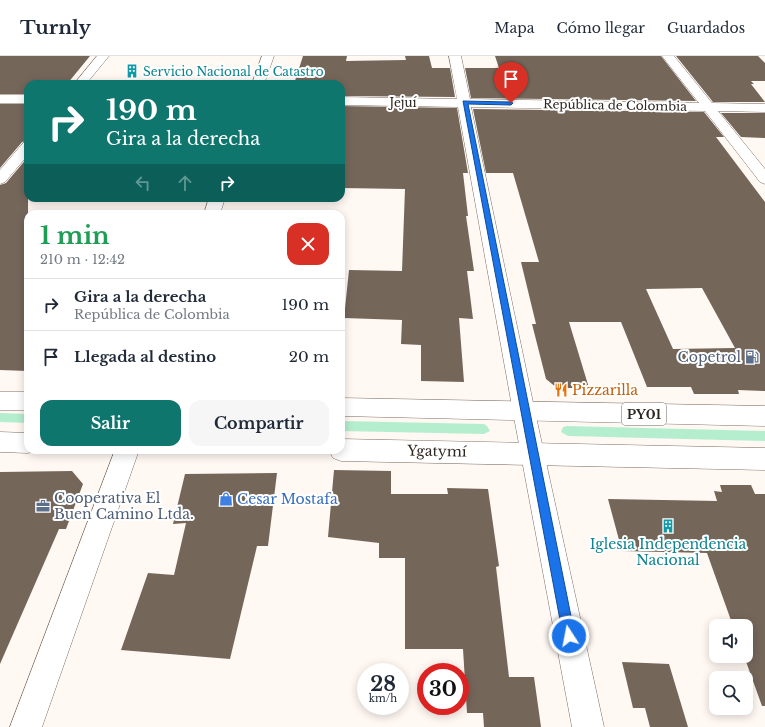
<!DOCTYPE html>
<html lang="es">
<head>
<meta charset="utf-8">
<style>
	:root { --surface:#fff; --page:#f6f6f7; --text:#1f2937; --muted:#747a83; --line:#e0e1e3; --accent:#0f766e }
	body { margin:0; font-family:"Libre Baskerville",serif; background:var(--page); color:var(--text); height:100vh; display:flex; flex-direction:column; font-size:15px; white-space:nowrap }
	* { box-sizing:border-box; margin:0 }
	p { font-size:13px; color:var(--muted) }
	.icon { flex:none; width:22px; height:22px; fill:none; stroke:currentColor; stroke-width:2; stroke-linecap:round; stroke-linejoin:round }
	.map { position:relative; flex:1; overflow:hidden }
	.sheet { position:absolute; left:24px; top:154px; width:321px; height:244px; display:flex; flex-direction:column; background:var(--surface); border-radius:12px; box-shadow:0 2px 10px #0003 }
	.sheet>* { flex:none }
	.banner { position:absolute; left:24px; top:24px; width:321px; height:122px; border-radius:12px; box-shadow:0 2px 10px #0003; background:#0f766e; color:#fff; overflow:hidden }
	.controls { position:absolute; left:709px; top:563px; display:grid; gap:8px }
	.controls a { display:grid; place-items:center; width:44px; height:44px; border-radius:8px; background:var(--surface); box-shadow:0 2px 10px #0003; font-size:20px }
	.speed { position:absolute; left:357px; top:607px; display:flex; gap:8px; font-size:20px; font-weight:700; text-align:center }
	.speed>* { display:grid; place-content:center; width:52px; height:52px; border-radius:50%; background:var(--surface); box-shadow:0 2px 10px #0003; line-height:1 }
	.speed small { font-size:10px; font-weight:400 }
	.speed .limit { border:6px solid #d22; background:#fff; color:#111 }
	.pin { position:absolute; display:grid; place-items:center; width:34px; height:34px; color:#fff; margin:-41px -17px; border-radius:50% 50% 50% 0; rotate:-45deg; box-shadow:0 0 4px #0007 }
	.pin .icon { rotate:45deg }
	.me { position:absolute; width:44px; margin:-22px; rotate:349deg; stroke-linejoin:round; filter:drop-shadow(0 0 3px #0008) }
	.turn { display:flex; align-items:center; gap:14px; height:84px; padding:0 16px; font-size:18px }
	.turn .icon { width:52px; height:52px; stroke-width:2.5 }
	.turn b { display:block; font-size:28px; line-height:34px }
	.lanes { display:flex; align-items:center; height:38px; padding:0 16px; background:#0003; justify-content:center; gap:20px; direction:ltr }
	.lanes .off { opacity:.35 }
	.round { display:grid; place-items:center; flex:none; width:42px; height:42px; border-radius:12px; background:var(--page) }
	.overview { display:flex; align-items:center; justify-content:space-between; height:68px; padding:0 16px }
	h1 { font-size:24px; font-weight:700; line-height:30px; color:#1e9e55 }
	.cta { display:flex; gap:8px; margin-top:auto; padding:8px 16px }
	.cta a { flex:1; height:46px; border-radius:12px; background:var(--accent); color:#fff; font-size:16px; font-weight:700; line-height:46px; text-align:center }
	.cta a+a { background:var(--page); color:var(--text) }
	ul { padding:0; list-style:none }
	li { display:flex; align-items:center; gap:12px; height:52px; padding:0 16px; border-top:1px solid var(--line) }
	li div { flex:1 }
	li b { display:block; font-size:15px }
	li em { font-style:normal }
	header { display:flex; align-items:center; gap:24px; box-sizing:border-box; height:56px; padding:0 20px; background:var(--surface); border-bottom:1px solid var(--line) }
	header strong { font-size:19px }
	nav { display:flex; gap:22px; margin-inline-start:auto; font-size:14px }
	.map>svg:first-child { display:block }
	.green { fill:#b5eece }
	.building { fill:#75665a; fill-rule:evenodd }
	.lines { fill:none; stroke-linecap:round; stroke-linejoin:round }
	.minor-casing { stroke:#7d6e62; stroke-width:1 }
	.major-casing { stroke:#7d6e62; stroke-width:1 }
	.minor { fill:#fff; fill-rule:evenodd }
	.major { fill:#fff; fill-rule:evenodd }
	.route { fill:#1a73e8; stroke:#114b97 }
	.labels { text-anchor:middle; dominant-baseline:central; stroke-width:4; stroke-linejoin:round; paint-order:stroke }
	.far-culture-label { font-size:12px; fill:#0d838f; stroke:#fff; text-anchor:start }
	.far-street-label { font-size:12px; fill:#2c2621; stroke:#fff }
	.shield { fill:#fff; stroke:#6b6764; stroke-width:1 }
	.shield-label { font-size:13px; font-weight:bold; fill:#2c2621 }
	.service-label { font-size:14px; fill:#4e5e75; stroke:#fff; text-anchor:end }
	.food-label { font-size:14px; fill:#c56008; stroke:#fff; text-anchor:start }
	.street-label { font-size:14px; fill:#2c2621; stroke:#fff }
	.shop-label { font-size:14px; fill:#366cbe; stroke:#fff; text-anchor:start }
	.culture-label { font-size:14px; fill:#0d838f; stroke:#fff }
</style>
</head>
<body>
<header>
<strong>Turnly</strong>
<nav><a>Mapa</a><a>Cómo llegar</a><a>Guardados</a></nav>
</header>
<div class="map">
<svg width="765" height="671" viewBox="0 0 765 671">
	<rect width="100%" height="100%" fill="#fff8f3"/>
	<path class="green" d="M0 357 28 358V367L0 366Z
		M341 365 484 368 487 370 490 375 484 378 341 375Z
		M567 370 765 375V385L568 380 561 376 563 371Z"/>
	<path class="building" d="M0 0H90L67 28H28V38H0Z
		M303 0H347L346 5 406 4 405 0H429L432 12H450L455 41 341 40V28H294Z
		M495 0H661L696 45 471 42 465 12H499Z
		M676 0H758L765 7V25H751L754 28H751L765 46H713Z
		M0 48H28V85L22 86 0 112Z
		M341 50 457 52 468 117H463L468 160H466L474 215H467L473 263 459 262 464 326 421 325V289L401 288 402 264 344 262 349 214 402 215 405 133 341 132Z
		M473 53 704 56 724 81H716L765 146V335L738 334 739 338H694L691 331H647L621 266H569L589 332H557L546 323 532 268H536L521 206H539L513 117H486ZM702 232 735 292 673 293 646 233Z
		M721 57H765V82L741 81Z
		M28 101V315L0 314V129L6 127Z
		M334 414 391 415V438H448L447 432 488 433 499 510 496 511 509 621H534L541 671H484L483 657H467L463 593H405V502H379V487L328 481Z
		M72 415 83 428 66 473H59L0 608V416Z
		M277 417 268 490H257L230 603 121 594 148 517 174 519 186 467 173 468 185 418Z
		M720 429H751L755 438H765V650H762L744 600H746V570H733L707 497 622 495 608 443 717 445 714 435 722 436Z
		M622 606 669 608 688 671H650L645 652H633Z"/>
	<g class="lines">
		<g class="minor-casing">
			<path id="minor" d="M97 0H109L86 28H74Z
				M262 0H274L264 28H252Z
				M449 0H461L470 43 699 47 662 0H674L712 47 765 48V56L718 55 765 113V128L760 126 705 55 471 51 535 356 604 671H572L513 356 458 51 341 49V41L457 43Z
				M0 39H28V47H0Z
				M28 86V99L5 126 0 128V114L23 87Z
				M209 142H225L220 158H204Z
				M115 394H139L42 671H10Z"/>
		</g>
		<g class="major-casing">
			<path id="major" d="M0 336H28V354H0Z
				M341 342 765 350V370L341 360Z
				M0 376 28 377V394H36L28 397 0 396Z
				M341 383 765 392V414L341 405 333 402 329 394H341Z"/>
		</g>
		<use href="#minor" class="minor"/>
		<use href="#major" class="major"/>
	</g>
	<path class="route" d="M463 45 511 46 513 47 511 49 468 48 575 580 573 584 569 586 565 584 563 580Z"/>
	<defs>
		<g id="building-bare" transform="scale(1.08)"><path d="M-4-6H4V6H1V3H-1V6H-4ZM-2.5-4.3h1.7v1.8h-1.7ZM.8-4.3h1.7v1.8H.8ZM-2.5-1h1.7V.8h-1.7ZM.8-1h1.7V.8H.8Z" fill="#0f9aa8" stroke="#fff" stroke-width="2.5" paint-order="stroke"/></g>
		<g id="fuel-bare" transform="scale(1.08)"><path d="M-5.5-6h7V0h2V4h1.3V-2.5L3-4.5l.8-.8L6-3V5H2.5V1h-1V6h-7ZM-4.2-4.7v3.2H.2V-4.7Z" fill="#5c6f8a" stroke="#fff" stroke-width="2.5" paint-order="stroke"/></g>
		<g id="restaurant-bare" transform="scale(1.08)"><path d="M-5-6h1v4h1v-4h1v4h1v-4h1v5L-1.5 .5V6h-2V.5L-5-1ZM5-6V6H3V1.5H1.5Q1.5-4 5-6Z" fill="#e8710a" stroke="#fff" stroke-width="2.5" paint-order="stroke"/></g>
		<g id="shop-bare" transform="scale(1.08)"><path d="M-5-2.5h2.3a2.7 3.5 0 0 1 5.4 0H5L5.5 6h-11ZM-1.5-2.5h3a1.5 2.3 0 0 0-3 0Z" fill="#3f7fe0" stroke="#fff" stroke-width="2.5" paint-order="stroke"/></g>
		<g id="office-bare" transform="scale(1.08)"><path d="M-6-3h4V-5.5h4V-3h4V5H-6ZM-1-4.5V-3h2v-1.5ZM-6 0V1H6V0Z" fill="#5c6f8a" stroke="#fff" stroke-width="2.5" paint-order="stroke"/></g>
	</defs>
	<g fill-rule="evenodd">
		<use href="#building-bare" x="132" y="15"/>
		<use href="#fuel-bare" x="752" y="301"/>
		<use href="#restaurant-bare" x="561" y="334"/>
		<use href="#shop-bare" x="226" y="443"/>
		<use href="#office-bare" x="43" y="450"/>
		<use href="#building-bare" x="668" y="470"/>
	</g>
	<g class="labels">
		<g class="far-culture-label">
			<text x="143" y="15">Servicio Nacional de Catastro</text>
		</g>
		<g class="far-street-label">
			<text x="403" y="46">Jejuí</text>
			<text transform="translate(615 49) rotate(1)">República de Colombia</text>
		</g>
		<rect class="shield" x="622" y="347" width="44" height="22" rx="3"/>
		<g class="shield-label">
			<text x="644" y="358">PY01</text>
		</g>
		<g class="service-label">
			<text x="741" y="301">Copetrol</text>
			<text x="54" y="442" text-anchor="start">Cooperativa El<tspan x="54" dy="16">Buen Camino Ltda.</tspan></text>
		</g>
		<g class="food-label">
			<text x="572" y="334">Pizzarilla</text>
		</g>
		<g class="street-label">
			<text transform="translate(437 395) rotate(1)">Ygatymí</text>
		</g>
		<g class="shop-label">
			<text x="237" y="443">Cesar Mostafa</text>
		</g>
		<g class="culture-label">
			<text x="668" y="488">Iglesia Independencia<tspan x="668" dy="16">Nacional</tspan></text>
		</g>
	</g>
</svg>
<div class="controls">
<a><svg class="icon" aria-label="sound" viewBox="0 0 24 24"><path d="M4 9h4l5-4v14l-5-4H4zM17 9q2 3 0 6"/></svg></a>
<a><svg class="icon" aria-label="search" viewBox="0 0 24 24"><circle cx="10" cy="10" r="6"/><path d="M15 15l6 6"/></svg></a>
</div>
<div class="speed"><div>28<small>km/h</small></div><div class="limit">30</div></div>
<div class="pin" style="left:511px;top:47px;background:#d93025"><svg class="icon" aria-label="arrive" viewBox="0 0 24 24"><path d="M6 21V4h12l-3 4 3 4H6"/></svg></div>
<svg class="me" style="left:569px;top:580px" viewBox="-20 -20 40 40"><circle r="17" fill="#1a73e8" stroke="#fff" stroke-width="3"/><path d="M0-11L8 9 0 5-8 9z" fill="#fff"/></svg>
<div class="banner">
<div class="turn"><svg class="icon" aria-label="right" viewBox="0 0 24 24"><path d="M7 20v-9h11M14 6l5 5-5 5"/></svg><div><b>190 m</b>Gira a la derecha</div></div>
<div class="lanes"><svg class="icon off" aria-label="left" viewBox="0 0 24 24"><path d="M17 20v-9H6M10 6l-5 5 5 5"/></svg><svg class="icon off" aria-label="ahead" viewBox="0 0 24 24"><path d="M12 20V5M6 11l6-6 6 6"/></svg><svg class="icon" aria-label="right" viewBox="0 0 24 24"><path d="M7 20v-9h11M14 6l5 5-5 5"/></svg></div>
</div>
<section class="sheet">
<div class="overview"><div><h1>1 min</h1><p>210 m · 12:42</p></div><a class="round" style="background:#d93025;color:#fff"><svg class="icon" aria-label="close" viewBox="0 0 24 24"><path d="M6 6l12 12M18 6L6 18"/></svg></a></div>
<ul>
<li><svg class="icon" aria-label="right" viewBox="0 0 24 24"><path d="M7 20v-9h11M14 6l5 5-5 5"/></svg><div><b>Gira a la derecha</b><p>República de Colombia</p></div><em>190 m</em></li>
<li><svg class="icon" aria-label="arrive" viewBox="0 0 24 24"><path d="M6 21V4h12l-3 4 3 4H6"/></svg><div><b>Llegada al destino</b></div><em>20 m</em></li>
</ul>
<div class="cta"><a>Salir</a><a>Compartir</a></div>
</section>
</div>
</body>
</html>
